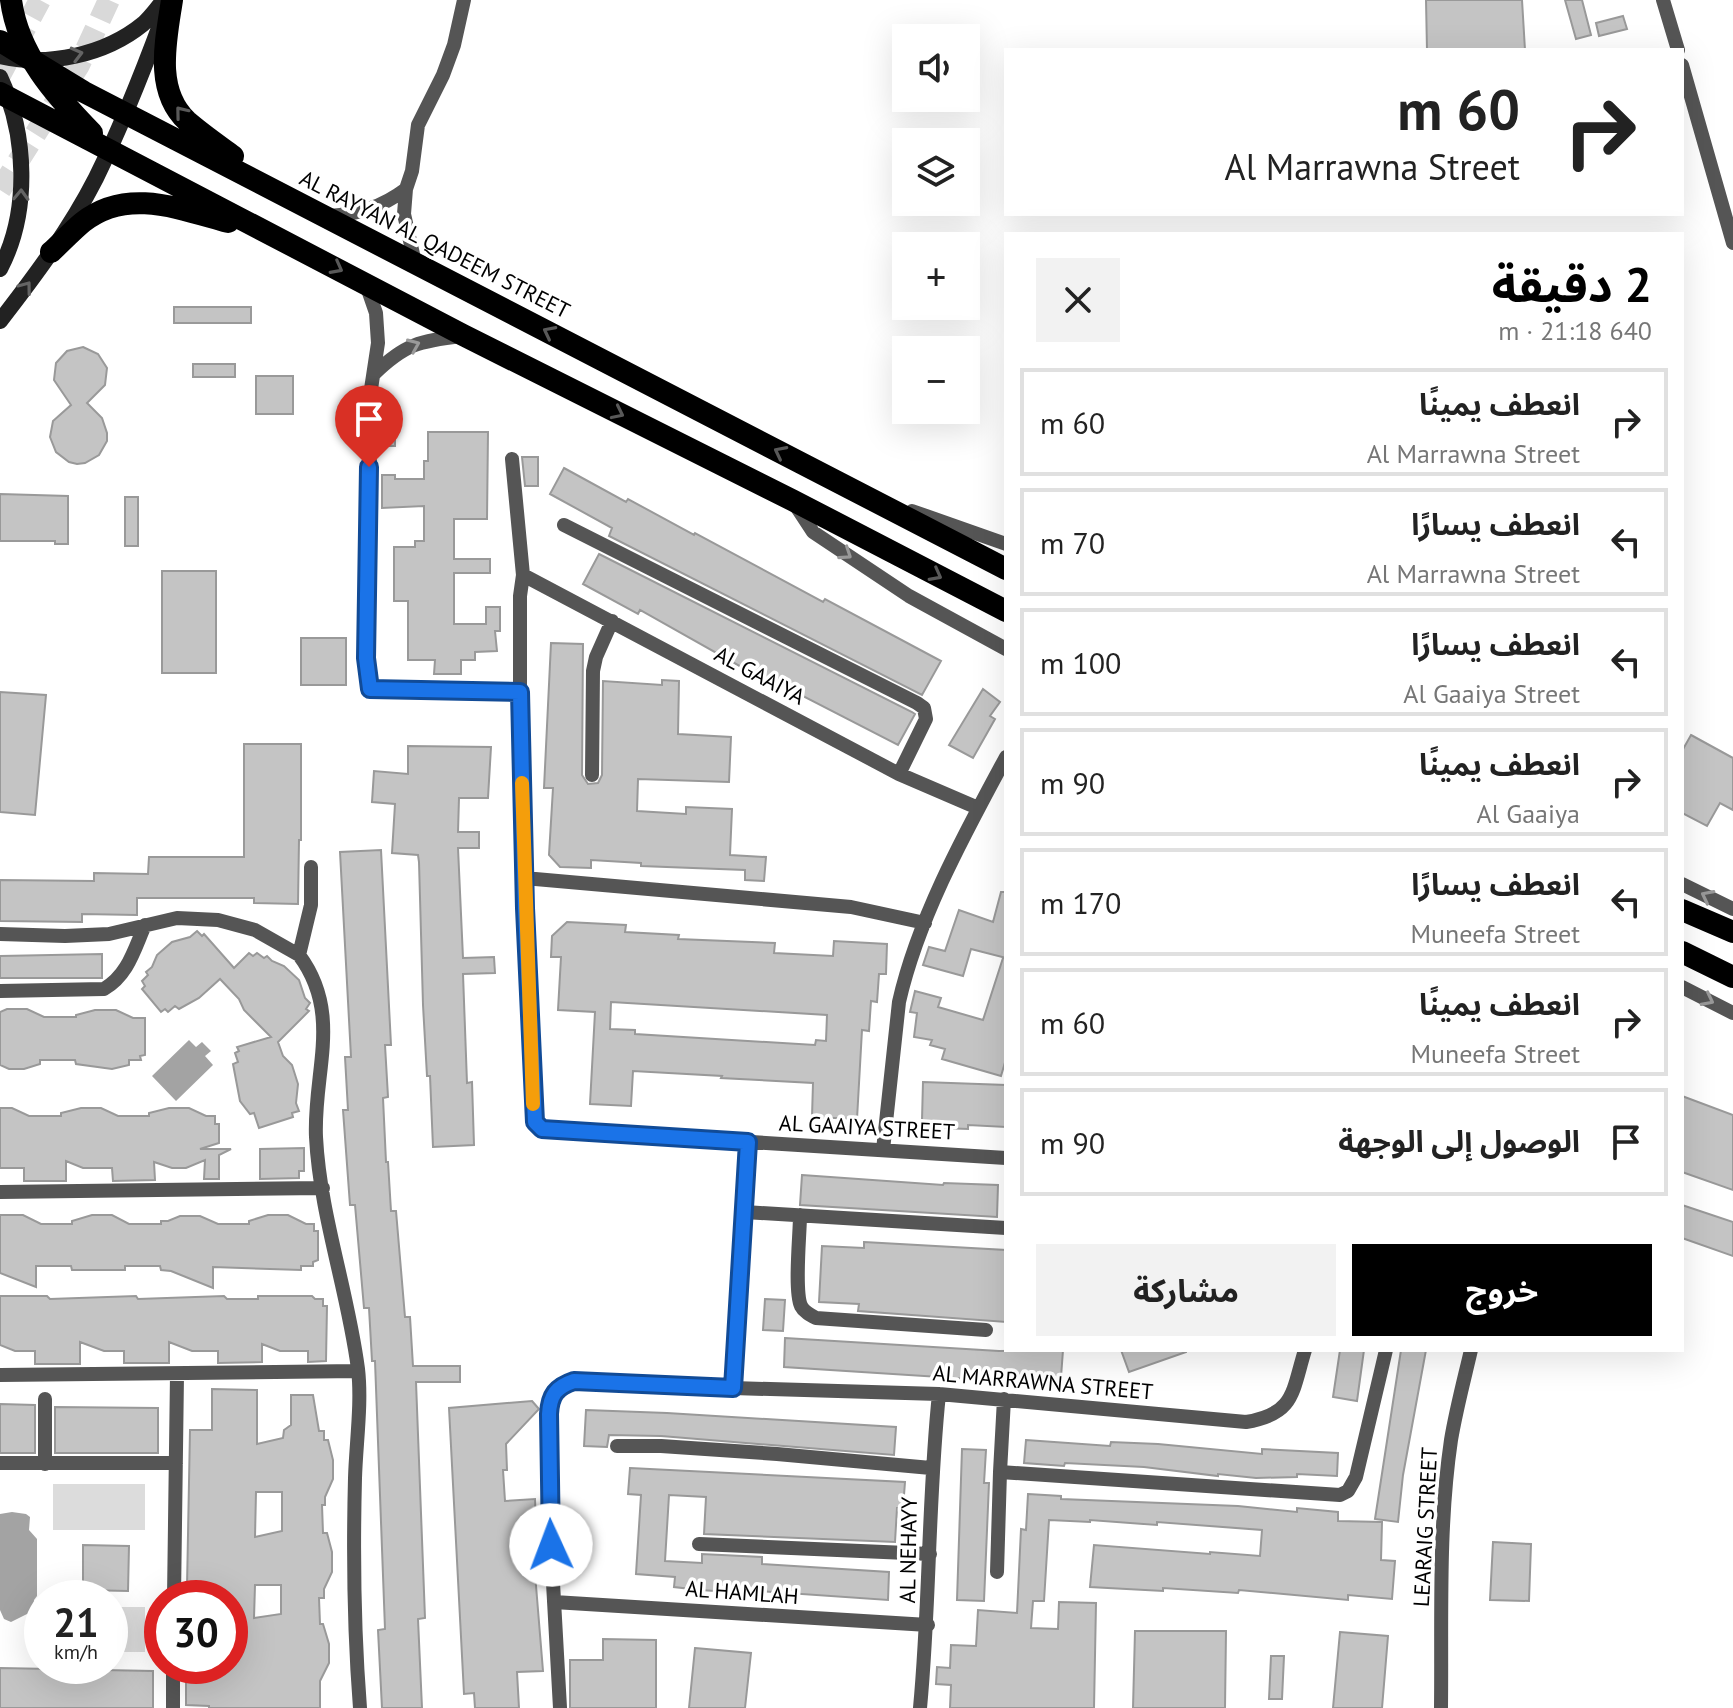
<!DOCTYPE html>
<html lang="ar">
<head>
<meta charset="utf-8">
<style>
	:root { --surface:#fff; --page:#f2f2f2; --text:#222; --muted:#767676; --line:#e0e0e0; --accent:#000 }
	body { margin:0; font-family:"PT Sans","Noto Sans Arabic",sans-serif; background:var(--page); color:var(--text); direction:rtl; height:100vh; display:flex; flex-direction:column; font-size:30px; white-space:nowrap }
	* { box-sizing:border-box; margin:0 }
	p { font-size:26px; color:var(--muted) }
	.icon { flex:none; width:44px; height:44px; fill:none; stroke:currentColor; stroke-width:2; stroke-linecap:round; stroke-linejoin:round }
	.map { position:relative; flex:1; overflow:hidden; direction:ltr }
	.details { position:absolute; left:1004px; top:232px; width:680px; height:1120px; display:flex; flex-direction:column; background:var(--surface); border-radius:0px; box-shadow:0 8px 32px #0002; direction:rtl }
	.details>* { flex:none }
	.hud { position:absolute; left:1004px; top:48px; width:680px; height:168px; border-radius:0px; box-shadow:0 8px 32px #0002; direction:rtl; background:#fff; color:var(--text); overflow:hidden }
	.tools { position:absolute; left:892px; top:24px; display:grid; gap:16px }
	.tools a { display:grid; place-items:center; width:88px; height:88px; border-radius:0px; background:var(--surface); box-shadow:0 8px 32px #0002; font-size:40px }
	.speed { position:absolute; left:24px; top:1580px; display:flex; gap:16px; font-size:40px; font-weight:700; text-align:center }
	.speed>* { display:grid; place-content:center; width:104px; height:104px; border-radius:50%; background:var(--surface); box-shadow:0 8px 32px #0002; line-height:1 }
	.speed small { font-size:20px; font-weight:400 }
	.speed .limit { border:12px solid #d22; background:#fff; color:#111 }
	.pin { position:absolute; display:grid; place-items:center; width:68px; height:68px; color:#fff; margin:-82px -34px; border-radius:50% 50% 50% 0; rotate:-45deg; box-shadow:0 0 8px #0007 }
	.pin .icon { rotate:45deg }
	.me { position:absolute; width:88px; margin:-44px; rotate:358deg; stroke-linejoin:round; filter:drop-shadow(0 0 6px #0008) }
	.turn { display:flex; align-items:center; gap:28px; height:168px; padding:0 32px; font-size:36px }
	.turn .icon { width:104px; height:104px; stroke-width:2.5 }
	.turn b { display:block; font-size:56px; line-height:68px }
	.round { display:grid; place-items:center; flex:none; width:84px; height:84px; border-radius:0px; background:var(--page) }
	.overview { display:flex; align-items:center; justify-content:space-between; height:136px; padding:0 32px }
	h1 { font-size:48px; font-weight:700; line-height:60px; color:var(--accent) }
	.cta { display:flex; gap:16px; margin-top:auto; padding:16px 32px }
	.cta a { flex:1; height:92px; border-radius:0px; background:var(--accent); color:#fff; font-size:32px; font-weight:700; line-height:92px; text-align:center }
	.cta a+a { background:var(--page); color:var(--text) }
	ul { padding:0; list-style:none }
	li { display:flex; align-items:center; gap:24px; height:108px; margin:0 16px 12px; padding:0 16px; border:4px solid var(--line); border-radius:0px }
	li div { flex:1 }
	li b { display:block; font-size:30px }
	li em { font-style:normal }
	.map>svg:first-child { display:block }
	.green { fill:#dcdcdc }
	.water { fill:#a3a3a3 }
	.building { fill:#c4c4c4; stroke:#999; stroke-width:2; fill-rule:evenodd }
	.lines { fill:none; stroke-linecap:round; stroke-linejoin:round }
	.trunk-tunnel { stroke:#d9d9d9; stroke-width:22; stroke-dasharray:22 11; stroke-linecap:butt }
	.minor { stroke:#555; stroke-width:14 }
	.secondary { stroke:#222; stroke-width:16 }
	.trunk { stroke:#000; stroke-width:22 }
	.oneway { stroke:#646464 }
	.oneway2 { stroke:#595959 }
	.oneway3 { stroke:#999 }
	.route-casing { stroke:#114b97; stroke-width:20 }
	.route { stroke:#1a73e8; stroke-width:14 }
	.slow { stroke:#f59e0b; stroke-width:14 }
	.labels { text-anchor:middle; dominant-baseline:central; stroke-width:7; stroke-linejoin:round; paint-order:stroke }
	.street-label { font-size:22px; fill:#000; stroke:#fff }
</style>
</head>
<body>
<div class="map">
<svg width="1733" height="1708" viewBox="0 0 1733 1708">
	<rect width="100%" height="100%" fill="#fff"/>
	<path class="green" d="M53 1484H145V1530H53Z
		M110 1607H145V1652H110Z"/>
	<path class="water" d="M189 1040 196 1047 202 1042 211 1051 205 1056 213 1065 176 1101 152 1076Z
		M12 1512 26 1514 30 1517 29 1530 37 1539V1596L34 1600 33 1611 11 1622 4 1619 0 1610V1514Z"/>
	<path class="building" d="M1426 0H1522L1525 50H1427Z
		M1565 0H1582L1591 35 1576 39Z
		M1623 16 1627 29 1599 36 1596 23Z
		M174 307H251V323H174Z
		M83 347 98 354 107 368 105 385 87 403 102 418 107 433V441L99 455 85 463 77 464 69 462 56 452 50 437 53 421 71 405 54 380 56 363 67 351Z
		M193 364H235V377H193Z
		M256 376H293V414H256Z
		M381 420H395V446H381Z
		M428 432H488L487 519H454V559H490V573H454V624H486V607H500V631H495L497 651 475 652V660H461V674H434L435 660H408V601H394V547H415V541H424V506L382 508V475H395V479H424V461H428Z
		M522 457H538V486H525Z
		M564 468 626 502 628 499 694 535 695 533 823 602 825 599 941 661 922 695 609 536 612 528 550 494Z
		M0 494 68 496V544H55V541H0Z
		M125 497H138V546H125Z
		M599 554 912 712 915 714 898 745 770 679 768 682 640 610 638 614 583 584Z
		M162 571H216V673H162Z
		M301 638H346V685H301Z
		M551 643 583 644 582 775 588 784 598 783 602 775 603 681 662 685V680L679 681 678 734 731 737 729 782 638 779 637 811 686 814V807L732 809 730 855 766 857 764 881 745 880V870L641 866V863L591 860V868L560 867 549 855 553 788H544Z
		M983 689 1000 702 990 716 995 719 973 758 949 745Z
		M0 692 46 695 35 815 0 812Z
		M1691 735 1733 758V810L1720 803 1707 826 1682 813V751Z
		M244 744H301V840H299L298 904 254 903V898H137V915L82 914V922L0 921V880L94 881V873L148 874 149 857H244Z
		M408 746 491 747 488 798H459L458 832H479V848H458L463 958 494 957 495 973 463 974 467 1083 472 1082 474 1145 433 1147 430 1076H427L423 1005 419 862 418 855 392 853 395 804 372 802 374 771 408 774Z
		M381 850 391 1045H385L388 1097 383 1098 386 1162H388L391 1211H396L405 1317H410L413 1366H460V1382H416L425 1618 418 1619 422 1708H382L378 1630 385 1629 375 1361H372L369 1308H364L355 1205H350L343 1110H348L345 1057H351L340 852Z
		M1001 892H1006V958L971 949 963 976 923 965 929 947 945 951 959 910 993 922Z
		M567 922 626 925 625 932 679 935 678 939 775 943 774 953 833 956 834 941 887 944 886 974H879L877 1002 871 1001 869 1031 862 1030 857 1119 812 1117 813 1083 721 1078 722 1076 633 1071 631 1106 590 1104 595 1012 558 1010 561 957H551L552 936ZM611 1002 827 1015 826 1041 816 1040 815 1045 635 1034V1030L610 1029Z
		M197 931 202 936 204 934 234 968 249 953 253 956 257 953 264 958 267 956 272 961 284 966 299 980 305 998 310 1003 306 1009 309 1011 278 1042 283 1056 292 1065 298 1084 296 1103 299 1111 292 1113 293 1117 259 1128 254 1113 250 1114 240 1101 233 1064 238 1062 235 1053 239 1051 237 1047 271 1037 244 1010 239 999 220 979 199 998 179 1009 175 1006 168 1012 165 1009 161 1012 142 989 145 986 142 981 148 975 146 972 152 967 157 955 172 942 190 937Z
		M102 954V978H0V956Z
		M1003 958H1006V1059L1001 1076 942 1059 945 1049 930 1045 932 1040 914 1037 917 1013 910 1012 915 991 941 998 938 1007 983 1020Z
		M7 1009H27L44 1017H76V1015L95 1010H116L133 1018H145V1055L140 1056 141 1060H129V1065L112 1069 76 1064 75 1060H40V1064L24 1069H9L0 1065V1012Z
		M923 1082 1006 1085V1127L968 1125V1129L941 1128V1121L922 1120Z
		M1682 1096 1733 1115V1190L1682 1172Z
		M0 1108H12L29 1116H61V1113L81 1108H101L118 1116H149V1113L169 1108H189L206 1116H215V1124H219V1143L200 1149H231L219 1155V1179H204L205 1160 186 1168H172L154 1162 155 1180 113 1181 112 1168H83L66 1161V1181H24V1168H0Z
		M304 1148V1171H299V1178L260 1179V1149Z
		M802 1175 943 1185 944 1183 998 1185 997 1217 800 1205Z
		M1682 1205 1733 1222V1256L1682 1238Z
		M0 1215H23L41 1224H72V1221L92 1215H112L129 1224H161V1221H168L180 1216H200L218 1224H249V1221L268 1215H288L306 1224H314V1231H318V1260L313 1262V1266H301V1270L213 1267V1288L171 1271 161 1270 160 1266H125V1270H72L71 1266H36V1287L0 1273Z
		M864 1242 1006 1250V1322L858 1311 859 1304 819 1302 822 1246 864 1248Z
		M0 1296H47L50 1299 136 1296 138 1299 224 1296 227 1299H258V1296H312L315 1299H323V1306H327L326 1361 308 1362V1351H280L262 1344V1362L218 1363V1351H192L169 1342V1363H124V1351H104L80 1342V1364H35V1351H15L0 1345Z
		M765 1299 785 1300 783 1331 763 1330Z
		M785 1338 999 1351 1063 1350 1061 1377 986 1372V1380L784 1367Z
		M1121 1350H1186V1352L1129 1372Z
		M1340 1350H1364L1357 1401 1333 1397Z
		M1401 1350H1426L1403 1475 1398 1522 1375 1519Z
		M212 1389 257 1390V1444L283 1438 284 1430 291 1425V1395H313L319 1431H324V1440H328L333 1460V1479L325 1497V1505H322L323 1533H327L332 1552V1572L324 1589V1598H319L320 1624H323L329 1644V1663L320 1681V1708H209V1706L186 1705V1666H230V1598H210V1587H187L190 1430H212ZM256 1492H282V1531L255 1537ZM255 1585H281V1614L254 1618Z
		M532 1401 539 1409 506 1444 507 1470H503L505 1501 535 1499 537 1549H533L543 1671 517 1672 519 1708H475L474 1693 464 1694 449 1408Z
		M0 1404 35 1405V1453H0Z
		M55 1407 158 1408V1453H55Z
		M586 1410 667 1413 896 1427 894 1455 661 1436 609 1435 607 1447 584 1446Z
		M1026 1440 1110 1446 1111 1442 1158 1444 1262 1454V1449L1338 1453 1337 1476 1297 1474V1477L1256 1478 1218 1474V1476L1144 1467 1065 1463 1064 1466 1024 1463Z
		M962 1449 986 1450 984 1483H989L984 1601 957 1600Z
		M630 1468 905 1482 903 1508H897L895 1542 704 1534 706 1497 669 1495 665 1561 702 1563V1554L762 1557V1564L889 1572 888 1600 760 1591V1594L700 1590 674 1587 675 1577 636 1574 641 1495 628 1494Z
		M1028 1494 1061 1496V1499L1238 1506 1297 1512V1508L1338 1512V1521L1382 1522 1381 1560 1395 1561 1392 1599 1348 1595V1600L1239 1590 1238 1593 1163 1588V1591L1090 1587 1094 1545 1210 1554V1552L1260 1556 1262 1530 1157 1522V1525L1090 1520V1522L1049 1520 1044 1601H1033L1031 1628 1058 1629 1059 1602 1096 1603 1094 1708H950L951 1685 936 1684 937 1667 950 1668 951 1645 976 1646 978 1610 1017 1613 1021 1529 1026 1530Z
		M1493 1542 1531 1544 1529 1601 1490 1600Z
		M83 1545 129 1546 128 1591 83 1590Z
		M1135 1631H1226L1225 1708H1133Z
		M1340 1632 1388 1636 1382 1708H1333Z
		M603 1639 656 1640V1708H570V1660H603Z
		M695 1648 751 1653 745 1708H689Z
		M1271 1656H1284L1282 1699H1269Z
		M0 1668 153 1671V1708H0Z"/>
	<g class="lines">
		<path class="trunk-tunnel" d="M0 75 40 0
			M0 190 79 65 109 0"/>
		<path class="minor" d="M1663 0 1678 50
			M1682 65 1733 243
			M329 216C359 214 382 207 406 189
			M415 263 404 214 406 189 412 171 418 125 443 75 454 45 464 0
			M366 284 376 313 378 343 371 389 366 658 370 689 520 692
			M374 374C405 344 419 341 462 336
			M512 459 523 575 520 596V692L533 1118 542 1129 1006 1158
			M794 503 813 532 909 596 1006 649
			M912 511 1006 544
			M564 525 917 703 924 708 926 719 899 774
			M523 575 899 774 978 808
			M592 775 593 671 596 657 612 621
			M311 867V905L299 955C343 1014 313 1072 316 1137 320 1215 348 1291 358 1369 362 1403 356 1444 355 1478 353 1555 354 1632 360 1708
			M524 878 851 907 925 923
			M1682 884 1733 909
			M0 934 65 936 109 934 177 918 218 920 255 930 299 955
			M1682 987 1733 1013
			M0 991 104 989C128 975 134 950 145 925
			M883 1150 899 1002C918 918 965 833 1006 757
			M0 1192 323 1188
			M745 1212 1006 1228
			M800 1215C800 1235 794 1290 801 1306 804 1312 810 1315 816 1318L986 1330
			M0 1375 358 1371
			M733 1388 748 1142
			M45 1399V1464
			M1004 1399 1000 1472 1340 1495 1348 1491 1356 1477 1386 1350
			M617 1446H661L777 1454 931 1468
			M0 1463H176
			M699 1544 930 1554
			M997 1572 1000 1472
			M174 1598 177 1375
			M554 1602 928 1625
			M173 1708V1666
			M560 1708 550 1529 549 1414 550 1399 557 1389 574 1381 733 1388 939 1394 1246 1422C1295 1414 1292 1392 1305 1350
			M920 1708C930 1603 928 1498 939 1394
			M1441 1708C1442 1619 1438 1528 1451 1440 1456 1410 1464 1380 1471 1350"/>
		<path class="secondary" d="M0 56C48 67 105 55 143 24 151 17 157 8 164 0
			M0 77C27 135 30 212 0 269
			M0 321C35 276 70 229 96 178 121 127 142 74 162 20"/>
		<path class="trunk" d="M11 0C18 54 55 95 92 133
			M172 0C166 40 154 90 187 121 202 134 218 145 233 156
			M0 41 84 92 1006 569
			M0 93 463 335 792 500 1006 611
			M51 252C62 242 72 231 83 222 127 187 180 209 228 222
			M1682 910 1733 932
			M1682 952 1733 977"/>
	</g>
	<defs><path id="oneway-chevron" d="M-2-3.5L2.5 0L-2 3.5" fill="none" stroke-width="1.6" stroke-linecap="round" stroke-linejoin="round" transform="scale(2)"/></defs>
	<g class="oneway">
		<use href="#oneway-chevron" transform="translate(77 54) rotate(-15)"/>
		<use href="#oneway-chevron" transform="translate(21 195) rotate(-88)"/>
		<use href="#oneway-chevron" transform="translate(26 287) rotate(-53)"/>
	</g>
	<g class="oneway2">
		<use href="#oneway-chevron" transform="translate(181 112) rotate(-129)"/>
		<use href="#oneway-chevron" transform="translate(337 268) rotate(28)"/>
		<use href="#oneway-chevron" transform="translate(549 332) rotate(-153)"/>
		<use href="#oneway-chevron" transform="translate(618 413) rotate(26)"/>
		<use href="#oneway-chevron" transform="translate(780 452) rotate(-153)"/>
		<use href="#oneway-chevron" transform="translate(936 575) rotate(28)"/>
	</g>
	<g class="oneway3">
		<use href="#oneway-chevron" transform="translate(414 345) rotate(-23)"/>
		<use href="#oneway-chevron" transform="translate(846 554) rotate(34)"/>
		<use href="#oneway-chevron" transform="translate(1707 896) rotate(-153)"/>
		<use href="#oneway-chevron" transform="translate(1708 1000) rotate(27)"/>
	</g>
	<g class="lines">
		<g class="route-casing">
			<path id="route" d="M369 467 366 658 370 689 520 692 525 908 535 1122 542 1129 748 1142 733 1388 574 1381C556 1387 550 1395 549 1414L551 1545"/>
		</g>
		<use href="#route" class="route"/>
		<path class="slow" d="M522 783 533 1104"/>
	</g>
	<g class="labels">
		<g class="street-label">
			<text transform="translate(435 244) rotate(27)">AL RAYYAN AL QADEEM STREET</text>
			<text transform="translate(760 675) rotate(28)">AL GAAIYA</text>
			<text transform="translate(867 1127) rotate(3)">AL GAAIYA STREET</text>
			<text transform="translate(1043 1382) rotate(5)">AL MARRAWNA STREET</text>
			<text transform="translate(1425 1527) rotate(-87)">LEARAIG STREET</text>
			<text transform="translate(908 1550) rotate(-89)">AL NEHAYY</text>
			<text transform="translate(742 1592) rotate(4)">AL HAMLAH</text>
		</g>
	</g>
</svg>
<div class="tools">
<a><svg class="icon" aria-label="sound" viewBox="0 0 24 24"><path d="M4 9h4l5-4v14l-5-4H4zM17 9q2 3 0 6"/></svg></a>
<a><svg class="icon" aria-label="layers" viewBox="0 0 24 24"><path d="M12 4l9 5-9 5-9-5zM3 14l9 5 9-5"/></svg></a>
<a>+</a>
<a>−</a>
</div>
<div class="speed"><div>21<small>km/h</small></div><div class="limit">30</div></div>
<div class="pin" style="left:369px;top:467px;background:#d93025"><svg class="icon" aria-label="arrive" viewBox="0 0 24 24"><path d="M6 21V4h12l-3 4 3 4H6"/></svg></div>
<svg class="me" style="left:551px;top:1545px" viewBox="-20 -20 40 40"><circle r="19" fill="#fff"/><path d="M0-13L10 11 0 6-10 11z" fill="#1a73e8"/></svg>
<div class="hud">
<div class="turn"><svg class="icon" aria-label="right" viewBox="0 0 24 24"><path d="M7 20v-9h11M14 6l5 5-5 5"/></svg><div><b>60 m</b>Al Marrawna Street</div></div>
</div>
<section class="details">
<div class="overview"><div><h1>2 دقيقة</h1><p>640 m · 21:18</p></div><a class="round"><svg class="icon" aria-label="close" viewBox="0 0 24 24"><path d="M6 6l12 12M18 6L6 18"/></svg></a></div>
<ul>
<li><svg class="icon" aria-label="right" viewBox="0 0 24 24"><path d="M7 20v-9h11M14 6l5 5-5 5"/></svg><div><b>انعطف يمينًا</b><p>Al Marrawna Street</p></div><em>60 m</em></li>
<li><svg class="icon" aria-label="left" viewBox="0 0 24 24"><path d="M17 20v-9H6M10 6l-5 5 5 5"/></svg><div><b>انعطف يسارًا</b><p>Al Marrawna Street</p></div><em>70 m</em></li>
<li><svg class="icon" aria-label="left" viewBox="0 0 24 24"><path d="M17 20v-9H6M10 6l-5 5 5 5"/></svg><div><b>انعطف يسارًا</b><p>Al Gaaiya Street</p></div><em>100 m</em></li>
<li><svg class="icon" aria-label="right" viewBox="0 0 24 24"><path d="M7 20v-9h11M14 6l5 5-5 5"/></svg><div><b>انعطف يمينًا</b><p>Al Gaaiya</p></div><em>90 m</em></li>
<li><svg class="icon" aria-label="left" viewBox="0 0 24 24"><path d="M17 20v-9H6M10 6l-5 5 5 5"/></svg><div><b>انعطف يسارًا</b><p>Muneefa Street</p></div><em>170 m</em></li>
<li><svg class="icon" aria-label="right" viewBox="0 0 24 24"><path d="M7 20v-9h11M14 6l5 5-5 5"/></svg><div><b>انعطف يمينًا</b><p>Muneefa Street</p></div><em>60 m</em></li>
<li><svg class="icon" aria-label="arrive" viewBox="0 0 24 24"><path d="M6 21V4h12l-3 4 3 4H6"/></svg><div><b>الوصول إلى الوجهة</b></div><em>90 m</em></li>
</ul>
<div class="cta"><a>خروج</a><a>مشاركة</a></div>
</section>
</div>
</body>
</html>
